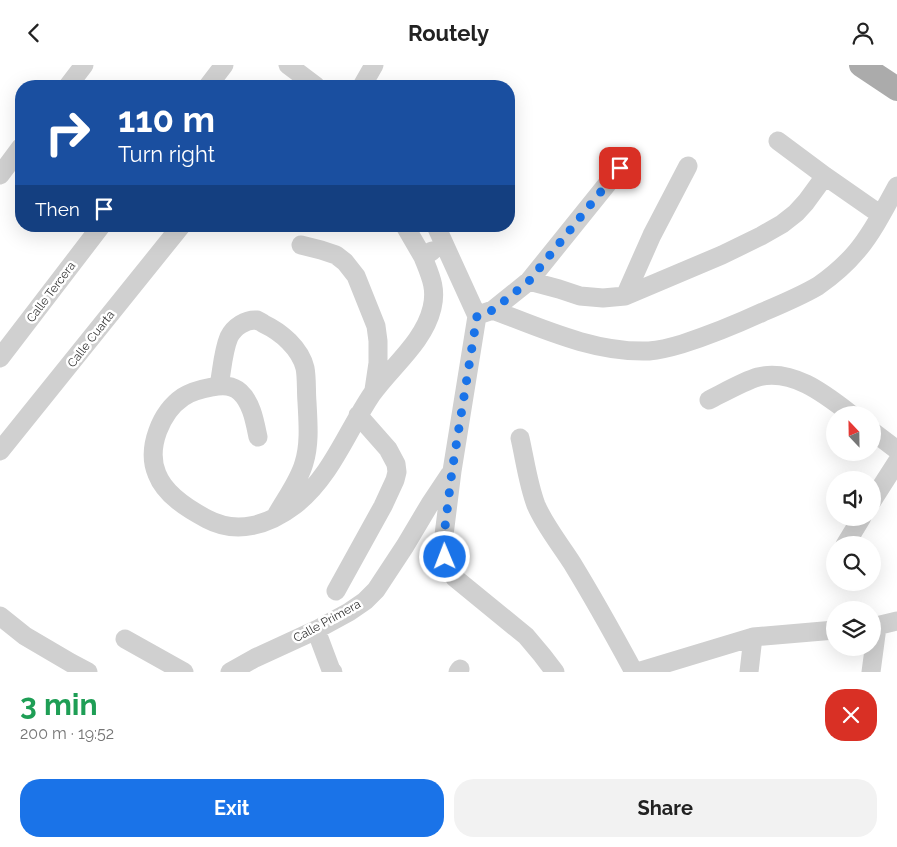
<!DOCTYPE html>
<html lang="en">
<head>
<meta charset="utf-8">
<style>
	:root { --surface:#fff; --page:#f2f2f2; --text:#222; --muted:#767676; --accent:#1a73e8 }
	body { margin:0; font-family:Raleway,sans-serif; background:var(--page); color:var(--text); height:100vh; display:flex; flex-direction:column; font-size:19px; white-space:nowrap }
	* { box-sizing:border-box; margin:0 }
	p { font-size:16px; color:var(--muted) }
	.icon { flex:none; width:28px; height:28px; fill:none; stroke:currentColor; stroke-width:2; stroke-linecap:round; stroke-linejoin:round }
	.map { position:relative; height:607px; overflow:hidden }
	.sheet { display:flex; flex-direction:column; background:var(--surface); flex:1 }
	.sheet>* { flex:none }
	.banner { position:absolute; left:15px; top:15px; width:500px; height:152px; border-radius:20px; box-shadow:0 5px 20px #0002; background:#1a4fa0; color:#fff; overflow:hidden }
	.needle { width:32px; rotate:338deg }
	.buttons { position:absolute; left:826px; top:341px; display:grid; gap:10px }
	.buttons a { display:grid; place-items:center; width:55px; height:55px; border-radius:50%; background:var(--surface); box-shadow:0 5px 20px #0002; font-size:25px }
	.pin { position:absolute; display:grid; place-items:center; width:42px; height:42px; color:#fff; margin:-21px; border-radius:10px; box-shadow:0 2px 8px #0006 }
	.me { position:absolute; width:55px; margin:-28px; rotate:359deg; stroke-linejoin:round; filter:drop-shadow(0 0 4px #0008) }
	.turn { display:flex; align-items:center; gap:18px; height:105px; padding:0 20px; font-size:22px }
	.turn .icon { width:65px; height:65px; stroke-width:2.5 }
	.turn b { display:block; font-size:35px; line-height:42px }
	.then { display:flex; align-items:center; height:48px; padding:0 20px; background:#0003; gap:10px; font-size:19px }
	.round { display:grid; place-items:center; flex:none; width:52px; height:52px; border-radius:20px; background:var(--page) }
	.summary { display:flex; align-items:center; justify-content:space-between; height:85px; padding:0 20px }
	h1 { font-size:30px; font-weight:700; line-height:38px; color:#1e9e55 }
	.cta { display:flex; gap:10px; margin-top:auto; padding:10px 20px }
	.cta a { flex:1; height:58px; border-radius:20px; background:var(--accent); color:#fff; font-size:20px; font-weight:700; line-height:58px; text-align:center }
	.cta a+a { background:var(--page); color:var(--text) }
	header { display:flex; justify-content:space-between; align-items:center; height:65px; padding:0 20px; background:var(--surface); font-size:22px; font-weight:700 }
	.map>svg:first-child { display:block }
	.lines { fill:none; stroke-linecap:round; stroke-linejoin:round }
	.minor { stroke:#d0d0d0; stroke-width:19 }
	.major { stroke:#ababab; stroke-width:24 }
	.route { stroke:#1a73e8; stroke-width:9; stroke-dasharray:0 16.2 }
	.labels { text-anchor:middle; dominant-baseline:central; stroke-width:5; stroke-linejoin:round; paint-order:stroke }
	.street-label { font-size:12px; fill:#333; stroke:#fff }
</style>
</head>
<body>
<header><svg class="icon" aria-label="back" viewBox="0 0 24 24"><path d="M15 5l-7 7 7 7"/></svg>Routely<svg class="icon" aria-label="person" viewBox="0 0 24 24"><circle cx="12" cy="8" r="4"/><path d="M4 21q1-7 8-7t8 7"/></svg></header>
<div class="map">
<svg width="897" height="607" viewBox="0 0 897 607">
	<rect width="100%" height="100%" fill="#fff"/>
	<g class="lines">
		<path class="minor" d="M288 0 316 21
			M68 21 84 0
			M208 21 224 0
			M362 21 374 0
			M778 76 825 111 881 150
			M0 110 21 82
			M405 161 423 192 432 186
			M436 161 477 251 452 406 443 478 445 492 449 503 455 513 526 571 542 590 555 607
			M301 180 321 185 336 190 345 197 356 211 376 261 378 276V298L374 325
			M529 216 559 224 580 231 603 233 625 231 722 190 761 171 782 159 796 148 806 137 825 111
			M625 231 652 170 688 101
			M493 245C543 264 595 288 649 286 660 285 672 282 682 279 710 270 737 259 763 247 782 239 801 231 818 221 831 212 847 198 857 186 873 167 885 143 897 121
			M484 248 493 245 529 216 620 103
			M0 293 101 161
			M219 321C222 305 223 286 229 272 234 262 246 254 257 255 259 256 263 258 264 259 281 267 300 283 305 303 307 313 306 326 307 337 308 357 310 379 304 398 299 416 286 433 277 449
			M709 335C723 328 744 316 758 312 793 303 826 330 852 350
			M872 366 897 385
			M258 372C255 358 252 338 240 327 233 320 221 320 212 322 201 324 192 326 183 332 161 347 146 383 157 409 165 430 188 444 207 454 237 470 269 460 295 440 331 412 347 366 372 329 392 301 424 277 432 243 437 223 430 210 423 192
			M520 373C525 395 528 419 536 440 545 461 560 479 572 498 594 534 614 570 634 607
			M0 386 181 161
			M872 436 897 397
			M845 480 862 452
			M336 526 383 441 395 415 397 407 396 399 388 384 358 350
			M0 551 25 571 71 598 88 607
			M872 562 897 556
			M316 565 331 605 333 607
			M125 574 184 607
			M230 607 255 593 316 565 349 547 365 536 376 525 405 481 430 439 450 409
			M458 607 460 604
			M637 607 753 572 835 565
			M749 607 753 572
			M871 607 877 562"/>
		<path class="major" d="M861 0 897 24"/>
	</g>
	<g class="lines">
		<path class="route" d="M445 492 443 478 452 406 477 251 493 245 529 216 620 103"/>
	</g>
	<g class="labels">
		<g class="street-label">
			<text transform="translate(51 227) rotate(-53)">Calle Tercera</text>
			<text transform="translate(91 274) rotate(-52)">Calle Cuarta</text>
			<text transform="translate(327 556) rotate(-29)">Calle Primera</text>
		</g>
	</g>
</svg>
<div class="buttons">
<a><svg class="needle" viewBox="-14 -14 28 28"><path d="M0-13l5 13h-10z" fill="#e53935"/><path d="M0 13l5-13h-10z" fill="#767676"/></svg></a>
<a><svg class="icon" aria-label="sound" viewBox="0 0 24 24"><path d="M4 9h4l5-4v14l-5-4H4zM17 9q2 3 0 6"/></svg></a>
<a><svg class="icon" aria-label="search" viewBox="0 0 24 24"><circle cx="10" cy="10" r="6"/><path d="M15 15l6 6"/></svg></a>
<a><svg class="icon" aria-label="layers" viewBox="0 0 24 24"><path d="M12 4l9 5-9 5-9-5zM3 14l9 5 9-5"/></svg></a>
</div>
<div class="pin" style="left:620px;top:103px;background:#d93025"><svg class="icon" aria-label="arrive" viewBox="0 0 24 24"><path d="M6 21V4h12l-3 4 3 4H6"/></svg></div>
<svg class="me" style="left:445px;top:492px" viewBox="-20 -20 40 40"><circle r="17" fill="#1a73e8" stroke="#fff" stroke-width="3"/><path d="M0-11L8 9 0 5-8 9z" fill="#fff"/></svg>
<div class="banner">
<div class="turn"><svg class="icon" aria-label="right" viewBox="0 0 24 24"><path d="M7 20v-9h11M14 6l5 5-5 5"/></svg><div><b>110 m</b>Turn right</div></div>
<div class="then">Then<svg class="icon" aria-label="arrive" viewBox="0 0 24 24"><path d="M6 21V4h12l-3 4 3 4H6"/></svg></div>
</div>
</div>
<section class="sheet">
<div class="summary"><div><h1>3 min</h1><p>200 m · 19:52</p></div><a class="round" style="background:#d93025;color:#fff"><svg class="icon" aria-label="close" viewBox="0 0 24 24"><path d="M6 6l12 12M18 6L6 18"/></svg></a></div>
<div class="cta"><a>Exit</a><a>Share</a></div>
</section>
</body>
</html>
